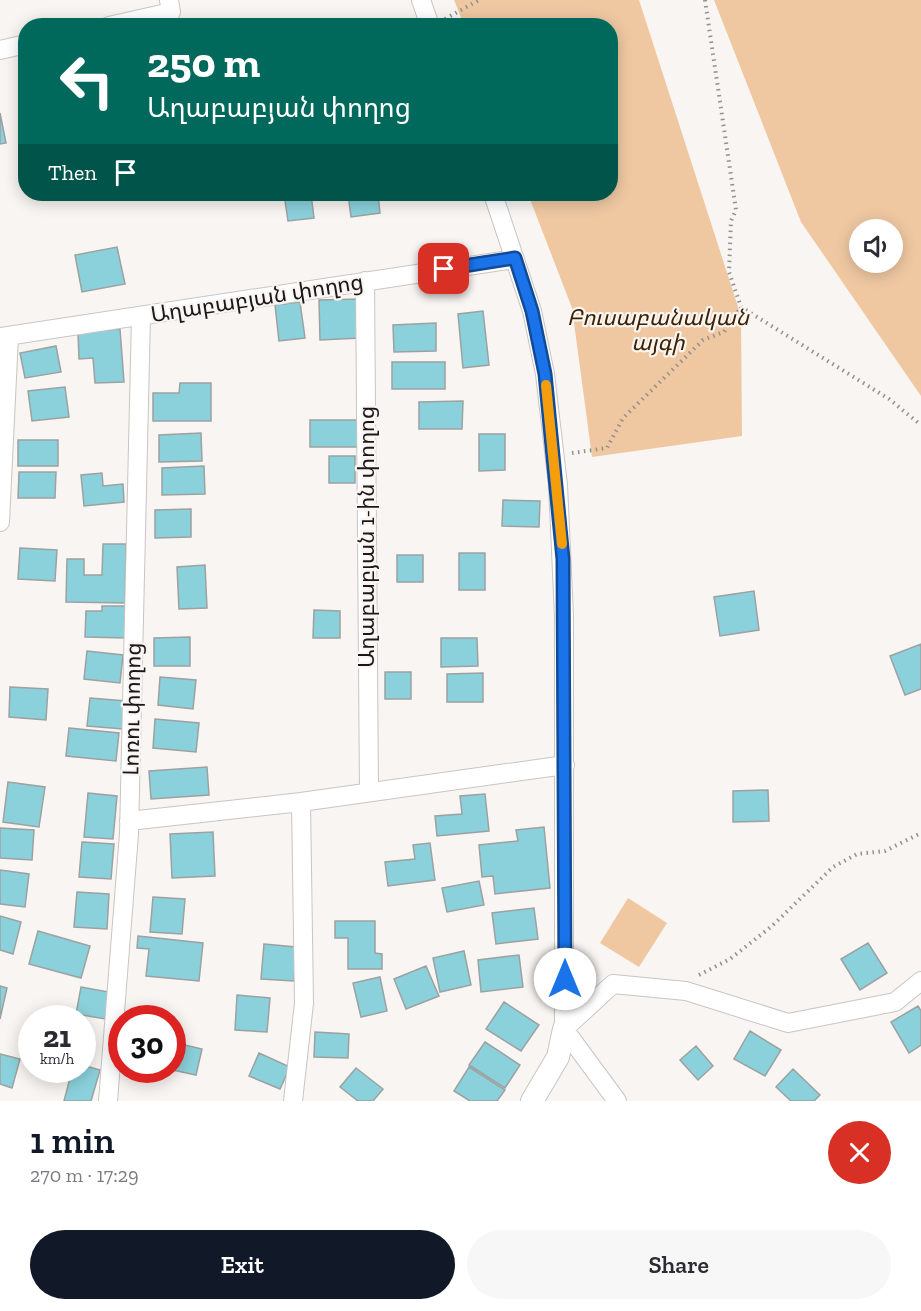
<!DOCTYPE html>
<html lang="en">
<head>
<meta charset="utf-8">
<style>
	:root { --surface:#fff; --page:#f7f7f7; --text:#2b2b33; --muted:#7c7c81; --accent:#111827 }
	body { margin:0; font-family:"Zilla Slab","Noto Sans Armenian",serif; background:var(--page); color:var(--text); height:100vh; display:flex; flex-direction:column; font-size:22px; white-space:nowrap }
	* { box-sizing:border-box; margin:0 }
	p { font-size:20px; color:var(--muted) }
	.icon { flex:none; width:33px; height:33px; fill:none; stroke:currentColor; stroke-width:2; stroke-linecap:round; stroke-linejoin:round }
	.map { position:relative; height:1101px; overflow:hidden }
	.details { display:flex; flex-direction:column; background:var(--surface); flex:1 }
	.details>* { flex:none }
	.banner { position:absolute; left:18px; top:18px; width:600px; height:183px; border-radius:24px; box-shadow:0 3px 15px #0003; background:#00695c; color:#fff; overflow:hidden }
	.buttons { position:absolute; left:849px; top:219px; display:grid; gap:12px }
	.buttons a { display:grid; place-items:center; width:54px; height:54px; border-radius:50%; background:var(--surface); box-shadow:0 3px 15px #0003; font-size:30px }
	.speed { position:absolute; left:18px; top:1005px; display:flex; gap:12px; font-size:30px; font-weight:700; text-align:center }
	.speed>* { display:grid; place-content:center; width:78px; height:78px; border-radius:50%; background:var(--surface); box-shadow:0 3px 15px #0003; line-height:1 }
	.speed small { font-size:15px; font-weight:400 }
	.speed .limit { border:9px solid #d22; background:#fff; color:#111 }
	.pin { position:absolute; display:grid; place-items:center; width:51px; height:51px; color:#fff; margin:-26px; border-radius:12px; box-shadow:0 3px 9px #0006 }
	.me { position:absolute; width:66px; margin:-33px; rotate:0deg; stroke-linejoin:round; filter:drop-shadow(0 0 4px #0008) }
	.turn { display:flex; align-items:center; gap:21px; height:126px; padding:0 30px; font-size:27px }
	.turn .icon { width:78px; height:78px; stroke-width:2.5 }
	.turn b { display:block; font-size:42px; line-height:51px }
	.then { display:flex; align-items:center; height:57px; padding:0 30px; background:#0003; gap:12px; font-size:22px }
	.round { display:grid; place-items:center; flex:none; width:63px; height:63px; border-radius:32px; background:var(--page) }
	.head { display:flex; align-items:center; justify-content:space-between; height:102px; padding:0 30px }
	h1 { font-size:36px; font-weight:600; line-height:45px; color:var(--accent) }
	.action { display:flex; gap:12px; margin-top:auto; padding:12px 30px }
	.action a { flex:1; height:69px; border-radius:36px; background:var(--accent); color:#fff; font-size:24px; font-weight:600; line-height:69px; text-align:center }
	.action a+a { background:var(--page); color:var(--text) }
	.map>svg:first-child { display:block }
	.green { fill:#efc8a2; fill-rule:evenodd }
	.building { fill:#8bd1db; stroke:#9ca1a1; stroke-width:1.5 }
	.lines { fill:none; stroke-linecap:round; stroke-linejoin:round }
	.minor-casing { stroke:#c9c5c2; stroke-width:20 }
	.tertiary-casing { stroke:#c9c5c2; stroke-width:24 }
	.path { stroke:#93918e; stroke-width:4; stroke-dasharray:1.5 4.5; stroke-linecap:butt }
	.minor { stroke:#fff; stroke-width:18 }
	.tertiary { stroke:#fff; stroke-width:22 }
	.route-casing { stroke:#114b97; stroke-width:15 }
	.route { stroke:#1a73e8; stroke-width:10 }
	.slow { stroke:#f59e0b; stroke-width:10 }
	.labels { text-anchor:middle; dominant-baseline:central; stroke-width:4.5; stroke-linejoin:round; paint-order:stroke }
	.street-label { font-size:22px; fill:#191817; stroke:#f9f5f2 }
	.park-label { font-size:22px; font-style:italic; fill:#3d2201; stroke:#f9f5f2 }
</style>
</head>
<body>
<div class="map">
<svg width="921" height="1101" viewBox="0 0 921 1101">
	<rect width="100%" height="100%" fill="#f9f5f2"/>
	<path class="green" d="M454 0H639L741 316 742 436 592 457 572 308 528 194H610V26L464 25Z
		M714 0H921V396L801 222ZM860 230H892V262H860Z
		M628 898 667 923 639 967 600 943Z"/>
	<path class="building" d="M0 113 6 143 0 144Z
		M284 194H311L314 218 288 221Z
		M348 194H378L380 213 351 217Z
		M117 247 125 284 82 292 75 255Z
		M360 299 361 338 320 340 319 300Z
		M300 302 305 338 279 341 275 305Z
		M483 311 489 365 463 368 458 314Z
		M436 323V351L394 352 393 325Z
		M120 329 124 382 95 383 93 358 79 359 78 332Z
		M56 346 61 372 25 378 20 353Z
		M392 362H445V389H392Z
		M180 383H211V421H153V393H179Z
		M65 387 69 417 32 421 28 391Z
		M463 401 462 429H419V402Z
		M310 420H357L358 447H310Z
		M201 433 202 461 159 462V435Z
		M479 434H505V470L479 471Z
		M18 440H58V466H18Z
		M329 456H355V483H329Z
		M204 466 205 494 162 495V468Z
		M19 472H56L55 498H18Z
		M102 473 103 486 123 484 124 502 84 506 81 475Z
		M503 500 540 501 539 527 502 526Z
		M191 509V537L155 538V510Z
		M103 544H126L125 603 66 602 67 559H84V575H102Z
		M20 548 57 550 55 581 18 579Z
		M459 553H485V590H459Z
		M397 555H423V582H397Z
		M205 565 207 608 179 609 177 567Z
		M754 591 759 630 720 636 714 597Z
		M102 606H128L127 638 85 637 86 611H102Z
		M314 610 340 611V638H313Z
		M190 637V666H154V638Z
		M441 638H477L478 666 441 667Z
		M921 644V689L905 695 890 656Z
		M87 651 123 655 120 683 84 679Z
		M385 672H411V699H385Z
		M483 673V702H447V674Z
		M160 677 196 680 193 709 158 705Z
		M10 687 48 689 46 720 9 717Z
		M90 698 126 701 123 729 87 726Z
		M155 719 199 723 196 752 153 748Z
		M69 728 119 733 116 761 66 756Z
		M207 767 209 795 151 799 149 771Z
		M8 782 45 787 39 827 3 822Z
		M768 790 769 821 733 822V791Z
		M88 793 117 796 113 839 84 837Z
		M485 794 489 831 437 836 435 816 462 814 460 796Z
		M544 827 550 888 495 894 493 876 482 877 479 845 518 841 516 830Z
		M0 828 34 830 32 860 0 858Z
		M213 832 215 876 172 878 170 834Z
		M82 842 114 844 111 879 79 877Z
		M430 843 435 880 388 886 385 862 415 859 413 845Z
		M0 870 29 874 25 907 0 904Z
		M479 881 484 905 447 912 442 888Z
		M77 892 109 894 107 929 74 927Z
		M153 897 185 899 182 934 150 932Z
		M534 908 538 939 496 944 492 913Z
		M0 916 21 922 13 954 0 950Z
		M335 921H375V953L382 954V969H348V938H335Z
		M38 931 90 946 81 978 29 964Z
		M138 936 203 943 199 981 146 976 149 949 137 948Z
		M868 943 887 973 860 990 841 959Z
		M264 944 296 947 294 981 261 979Z
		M464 951 471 985 440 992 433 958Z
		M519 955 523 987 481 992 478 960Z
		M426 966 439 996 406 1009 394 979Z
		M380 977 387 1011 361 1017 353 983Z
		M0 986 7 988 0 1019Z
		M81 987 109 992 105 1019 76 1014Z
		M237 995 270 998 267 1032 235 1030Z
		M504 1002 539 1025 521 1051 486 1029Z
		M918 1006 921 1011V1045L909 1053 891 1022Z
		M750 1031 781 1050 765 1076 734 1059Z
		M315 1032 349 1034 348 1058 314 1057Z
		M172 1042 202 1049 196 1075 172 1070Z
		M485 1042 520 1065 505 1088 469 1065Z
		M696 1046 713 1066 698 1080 680 1060Z
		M259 1053 290 1067 280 1089 249 1076Z
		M0 1054 20 1059 12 1088 0 1084Z
		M82 1065 100 1070 91 1101H64L71 1074 62 1072V1070H82Z
		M469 1067 505 1090 497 1101H470L454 1091Z
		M356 1068 383 1089 373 1101H358L340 1087Z
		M793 1069 820 1095 814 1101H791L776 1087Z"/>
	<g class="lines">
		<g class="minor-casing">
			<path id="minor" d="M421 0 430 26
				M109 26 171 12 169 0
				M0 50 26 44
				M493 194 532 311 545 374 558 485 564 616V1029L617 1101
				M365 281 369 792
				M0 337 515 259
				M0 522 9 336
				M129 821 301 802 565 765
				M564 1029 613 984 686 991 788 1023 895 1002 921 981
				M108 1101 129 834 141 316
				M293 1101 304 1003 301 802"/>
		</g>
		<g class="tertiary-casing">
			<path id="tertiary" d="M532 1101 558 1057 564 1029"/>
		</g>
		<path class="path" d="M705 0 736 210 731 221 729 272 741 307 889 399 921 425
			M445 19 479 0
			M572 453 607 448 623 418 703 340 724 332 741 307
			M699 975 730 959 772 926 833 867 857 854 885 851 921 833"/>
		<use href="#minor" class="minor"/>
		<use href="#tertiary" class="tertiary"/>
	</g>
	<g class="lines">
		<g class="route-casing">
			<path id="route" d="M444 269 515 258 532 311 545 374 563 559 565 979"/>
		</g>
		<use href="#route" class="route"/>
		<path class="slow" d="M546 385 562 544"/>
	</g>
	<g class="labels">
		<g class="street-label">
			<text transform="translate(257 298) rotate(-9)">Աղաբաբյան փողոց</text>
			<text transform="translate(366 537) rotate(-90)">Աղաբաբյան 1-ին փողոց</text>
			<text transform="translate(132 709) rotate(-89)">Լոռու փողոց</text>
		</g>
		<g class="park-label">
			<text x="658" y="317">Բուսաբանական<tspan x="658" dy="25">այգի</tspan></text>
		</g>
	</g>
</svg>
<div class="buttons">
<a><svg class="icon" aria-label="sound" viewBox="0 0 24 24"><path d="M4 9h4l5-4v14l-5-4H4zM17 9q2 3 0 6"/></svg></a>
</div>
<div class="speed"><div>21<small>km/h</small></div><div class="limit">30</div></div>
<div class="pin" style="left:444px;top:269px;background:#d93025"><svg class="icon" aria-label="arrive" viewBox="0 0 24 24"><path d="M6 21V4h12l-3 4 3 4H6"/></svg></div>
<svg class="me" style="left:565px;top:979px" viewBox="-20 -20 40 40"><circle r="19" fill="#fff"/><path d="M0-13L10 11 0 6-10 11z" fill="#1a73e8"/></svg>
<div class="banner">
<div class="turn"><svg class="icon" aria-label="left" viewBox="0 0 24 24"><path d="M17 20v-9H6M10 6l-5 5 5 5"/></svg><div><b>250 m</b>Աղաբաբյան փողոց</div></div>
<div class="then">Then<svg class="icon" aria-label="arrive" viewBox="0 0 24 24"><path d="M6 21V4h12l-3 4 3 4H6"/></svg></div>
</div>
</div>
<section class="details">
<div class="head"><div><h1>1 min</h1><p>270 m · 17:29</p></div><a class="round" style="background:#d93025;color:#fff"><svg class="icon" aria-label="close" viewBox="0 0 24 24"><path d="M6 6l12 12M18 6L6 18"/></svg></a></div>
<div class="action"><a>Exit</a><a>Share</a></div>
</section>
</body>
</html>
